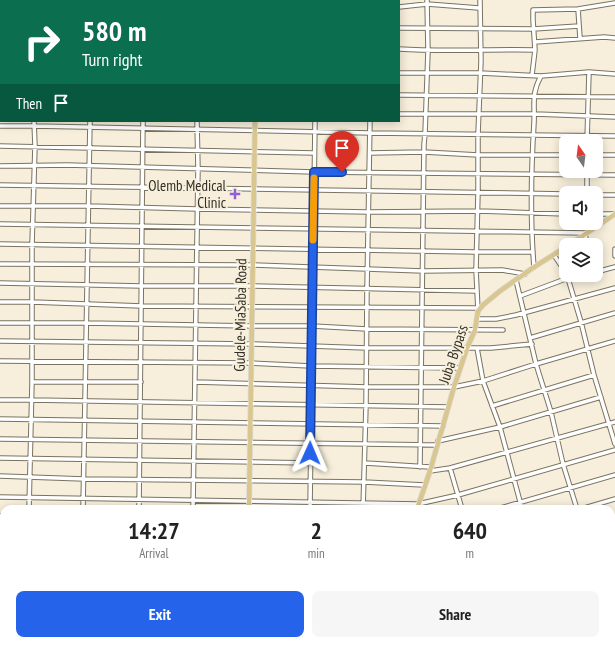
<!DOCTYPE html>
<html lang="en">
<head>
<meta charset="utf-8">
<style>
	:root { --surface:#fff; --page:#f6f6f6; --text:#222; --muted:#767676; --accent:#2563eb }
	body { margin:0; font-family:"PT Sans Narrow",sans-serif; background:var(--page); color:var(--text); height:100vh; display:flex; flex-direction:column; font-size:15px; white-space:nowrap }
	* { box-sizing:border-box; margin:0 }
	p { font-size:13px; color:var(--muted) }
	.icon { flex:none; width:22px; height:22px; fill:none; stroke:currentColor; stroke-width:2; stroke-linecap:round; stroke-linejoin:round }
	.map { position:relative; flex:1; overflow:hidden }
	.side { position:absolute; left:0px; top:505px; width:615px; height:140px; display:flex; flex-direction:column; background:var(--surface); border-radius:12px 12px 0 0; box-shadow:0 2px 10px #0003 }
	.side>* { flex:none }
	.top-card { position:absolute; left:0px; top:0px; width:400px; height:122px; box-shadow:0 2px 10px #0003; background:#0b6e4f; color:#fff; overflow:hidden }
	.needle { width:26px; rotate:346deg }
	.controls { position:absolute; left:559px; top:134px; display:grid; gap:8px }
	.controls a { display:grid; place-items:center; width:44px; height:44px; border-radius:8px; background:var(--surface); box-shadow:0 2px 10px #0003; font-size:20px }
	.pin { position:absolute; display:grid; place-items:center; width:34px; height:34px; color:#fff; margin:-41px -17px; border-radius:50% 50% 50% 0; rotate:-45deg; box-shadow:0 0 4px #0007 }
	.pin .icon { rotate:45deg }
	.me { position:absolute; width:44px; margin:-22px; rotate:1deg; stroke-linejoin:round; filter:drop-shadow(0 0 3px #0008) }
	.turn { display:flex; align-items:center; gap:14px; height:84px; padding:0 16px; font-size:18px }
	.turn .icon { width:52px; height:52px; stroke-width:2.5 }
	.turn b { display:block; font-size:28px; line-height:34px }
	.then { display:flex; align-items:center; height:38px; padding:0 16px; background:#0003; gap:8px; font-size:15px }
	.eta { display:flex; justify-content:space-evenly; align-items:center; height:68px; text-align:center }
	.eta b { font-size:24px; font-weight:600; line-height:28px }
	.button { display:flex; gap:8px; margin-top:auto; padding:8px 16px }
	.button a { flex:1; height:46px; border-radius:8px; background:var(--accent); color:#fff; font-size:16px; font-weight:600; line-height:46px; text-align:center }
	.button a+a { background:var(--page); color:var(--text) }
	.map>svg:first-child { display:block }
	.built { fill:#eee4c9 }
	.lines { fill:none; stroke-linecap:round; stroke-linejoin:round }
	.minor-casing { stroke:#797361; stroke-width:5.5 }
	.major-casing { stroke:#dadad8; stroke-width:6 }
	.minor { stroke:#fff; stroke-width:3.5 }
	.major { stroke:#dac78f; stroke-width:4.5 }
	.route-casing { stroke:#184099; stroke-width:10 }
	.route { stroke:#2563eb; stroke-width:7 }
	.slow { stroke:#f59e0b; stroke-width:7 }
	.poi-dot { fill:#915fd8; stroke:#f7efdb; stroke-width:1.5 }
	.labels { text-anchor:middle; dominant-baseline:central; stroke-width:4; stroke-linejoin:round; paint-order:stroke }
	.poi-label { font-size:15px; fill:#322f27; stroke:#f7efdb; text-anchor:end }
	.street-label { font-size:15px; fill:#322f27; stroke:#f7efdb }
</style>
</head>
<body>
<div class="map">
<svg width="615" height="645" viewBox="0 0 615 645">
	<rect width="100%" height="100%" fill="#f7efdb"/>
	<path class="built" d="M615 585V637L611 621V586Z"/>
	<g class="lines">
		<g class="minor-casing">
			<path id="minor" d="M91 0V1
				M198 0V1
				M34 1V0
				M145 1V0
				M316 1V0
				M370 1V0
				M399 7 427 4 479 8
				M578 9 580 38
				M0 12H1
				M399 28 533 29 579 26
				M0 36H1
				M535 42 604 37 615 38
				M399 49C444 52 490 49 535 50
				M0 65H1
				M399 73H480L541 76 589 72 615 74
				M532 75 535 50 533 20V10L578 9 615 3
				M0 87H1
				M399 95 615 97
				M0 106H1
				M399 114H535L615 117
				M0 126H34L371 133 615 136
				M587 141 589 72
				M0 146 314 153
				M370 153 424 152 478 155H566
				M596 155H615
				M0 166 67 165 314 172 615 175
				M0 185 566 194
				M587 193V171
				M596 195H615
				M0 206H89L197 209 368 212 478 211 566 214
				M596 214H614
				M0 224 586 233
				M585 235 588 245
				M0 244 476 252H533
				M615 249V256
				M554 255 566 273
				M0 264 253 265 423 271 502 270 525 274
				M534 267C530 220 531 171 534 123 535 104 531 94 541 76
				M596 272 615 267
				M567 275 581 322 594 375 615 444
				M516 280 536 364 551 412 563 464 577 509
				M0 283 142 286H252L476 291
				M520 296 568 278 581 275
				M0 302H32L142 306 478 308
				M478 311 476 270 478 193V134L481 61 480 0
				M477 319H496L516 315 615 288
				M0 323H87L252 326H312L367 329 503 330
				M530 338 615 313
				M0 341 252 344 367 348H491L532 344
				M477 348 483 381 500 427 522 509
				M0 361 251 363 311 366 460 368
				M32 382H141
				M195 382 367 387H454L483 381 536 364 615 341
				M0 400H31L448 407
				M492 406 594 375
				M0 419 443 426
				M0 439 437 445
				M438 441 500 427 601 397
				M0 458 311 463
				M365 463 430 467
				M420 467 424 144 425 134 428 51 427 0
				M450 468 462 509
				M430 471 450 468 615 422
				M0 476 84 479 364 482 424 485
				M0 497 418 504 458 495 615 450
				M29 509 32 382V245L35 146 34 121
				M83 509 90 121
				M139 509 143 121
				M193 509 198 169 197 121
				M310 509 315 121
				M363 509 366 405 367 288 370 121
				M497 509 615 475
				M581 509 615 499
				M0 516H4
				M611 527 615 526
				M0 536H4
				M611 556 615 555
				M0 559H4
				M0 580H4
				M611 582 615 581
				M0 599H4
				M0 620H4
				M611 629 615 643
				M0 639H4
				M81 641V645
				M132 641 362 644 404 641
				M441 641 443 645
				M500 641 501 645
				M557 641 558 645
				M27 645V641
				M481 645 495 641
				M570 645 584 641"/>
		</g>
		<g class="major-casing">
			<path id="major" d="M257 1V0
				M569 245 615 214
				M249 509 255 121
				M417 509 430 471 454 387 467 348 475 330 478 311 483 305 500 291 534 267 566 247
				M247 641V645"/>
		</g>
		<use href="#minor" class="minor"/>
		<use href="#major" class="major"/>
	</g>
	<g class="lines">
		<g class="route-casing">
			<path id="route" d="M310 453 314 172H342"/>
		</g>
		<use href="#route" class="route"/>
		<path class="slow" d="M313 240 314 178"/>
	</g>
	<path class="poi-dot" d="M233 188h4v4h4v4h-4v4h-4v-4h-4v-4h4z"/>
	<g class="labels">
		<g class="poi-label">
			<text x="226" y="185">Olemb Medical<tspan x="226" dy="17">Clinic</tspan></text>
		</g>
		<g class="street-label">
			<text transform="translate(240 315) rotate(-89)">Gudele-MiaSaba Road</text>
			<text transform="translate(453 354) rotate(-71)">Juba Bypass</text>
		</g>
	</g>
</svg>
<div class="controls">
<a><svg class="needle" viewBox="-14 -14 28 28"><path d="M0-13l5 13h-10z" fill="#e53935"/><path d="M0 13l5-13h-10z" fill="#767676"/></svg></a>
<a><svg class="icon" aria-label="sound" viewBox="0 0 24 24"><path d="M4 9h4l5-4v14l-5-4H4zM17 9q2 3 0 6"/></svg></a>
<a><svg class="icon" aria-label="layers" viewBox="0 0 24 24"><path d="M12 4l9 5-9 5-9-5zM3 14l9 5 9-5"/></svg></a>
</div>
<div class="pin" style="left:342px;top:172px;background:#d93025"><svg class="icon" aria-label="arrive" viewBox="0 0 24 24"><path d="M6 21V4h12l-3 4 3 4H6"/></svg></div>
<svg class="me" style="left:310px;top:453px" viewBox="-20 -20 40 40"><path d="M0-17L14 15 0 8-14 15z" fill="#2563eb" stroke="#fff" stroke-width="4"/></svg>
<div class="top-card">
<div class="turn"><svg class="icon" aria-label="right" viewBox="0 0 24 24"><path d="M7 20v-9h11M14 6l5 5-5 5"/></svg><div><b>580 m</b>Turn right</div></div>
<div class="then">Then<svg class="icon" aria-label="arrive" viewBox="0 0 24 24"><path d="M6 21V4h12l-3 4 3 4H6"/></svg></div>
</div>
<section class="side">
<div class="eta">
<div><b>14:27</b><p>Arrival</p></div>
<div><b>2</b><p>min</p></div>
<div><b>640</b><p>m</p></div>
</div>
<div class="button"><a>Exit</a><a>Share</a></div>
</section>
</div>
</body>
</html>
